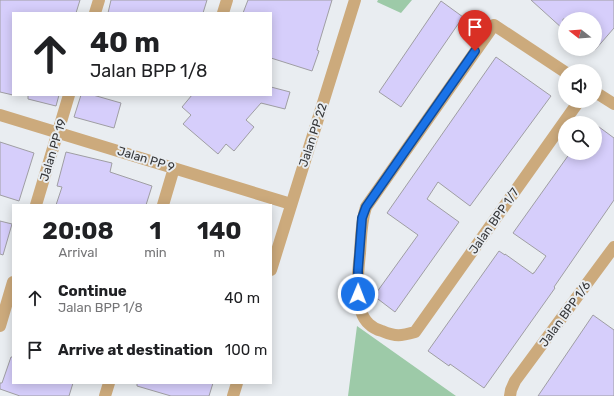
<!DOCTYPE html>
<html lang="en">
<head>
<meta charset="utf-8">
<style>
	:root { --surface:#fff; --page:#f2f2f2; --text:#202124; --muted:#757577 }
	body { margin:0; font-family:Rubik,sans-serif; background:var(--page); color:var(--text); height:100vh; display:flex; flex-direction:column; font-size:15px; white-space:nowrap }
	* { box-sizing:border-box; margin:0 }
	p { font-size:13px; color:var(--muted) }
	.icon { flex:none; width:22px; height:22px; fill:none; stroke:currentColor; stroke-width:2; stroke-linecap:round; stroke-linejoin:round }
	.map { position:relative; flex:1; overflow:hidden }
	.details { position:absolute; left:12px; top:204px; width:260px; height:180px; display:flex; flex-direction:column; background:var(--surface); border-radius:0px; box-shadow:0 2px 10px #0003 }
	.details>* { flex:none }
	.hud { position:absolute; left:12px; top:12px; width:260px; height:84px; border-radius:0px; box-shadow:0 2px 10px #0003; background:#fff; color:var(--text); overflow:hidden }
	.needle { width:26px; rotate:287deg }
	.buttons { position:absolute; left:558px; top:12px; display:grid; gap:8px }
	.buttons a { display:grid; place-items:center; width:44px; height:44px; border-radius:50%; background:var(--surface); box-shadow:0 2px 10px #0003; font-size:20px }
	.pin { position:absolute; display:grid; place-items:center; width:34px; height:34px; color:#fff; margin:-41px -17px; border-radius:50% 50% 50% 0; rotate:-45deg; box-shadow:0 0 4px #0007 }
	.pin .icon { rotate:45deg }
	.me { position:absolute; width:44px; margin:-22px; rotate:1deg; stroke-linejoin:round; filter:drop-shadow(0 0 3px #0008) }
	.turn { display:flex; align-items:center; gap:14px; height:84px; padding:0 12px; font-size:18px }
	.turn .icon { width:52px; height:52px; stroke-width:2.5 }
	.turn b { display:block; font-size:28px; line-height:34px }
	.eta { display:flex; justify-content:space-evenly; align-items:center; height:68px; text-align:center }
	.eta b { font-size:24px; font-weight:700; line-height:28px }
	ul { padding:0; list-style:none }
	li { display:flex; align-items:center; gap:12px; height:52px; padding:0 12px }
	li div { flex:1 }
	li b { display:block; font-size:15px }
	li em { font-style:normal }
	.map>svg:first-child { display:block }
	.green { fill:#9dcaa8 }
	.building { fill:#d6cefb; stroke:#9f9ea3 }
	.lines { fill:none; stroke-linecap:round; stroke-linejoin:round }
	.minor { stroke:#ccaa7c; stroke-width:12 }
	.route-casing { stroke:#114b97; stroke-width:10 }
	.route { stroke:#1a73e8; stroke-width:7 }
	.labels { text-anchor:middle; dominant-baseline:central; stroke-width:4; stroke-linejoin:round; paint-order:stroke }
	.street-label { font-size:12px; fill:#343537; stroke:#e9edf1 }
</style>
</head>
<body>
<div class="map">
<svg width="614" height="396" viewBox="0 0 614 396">
	<rect width="100%" height="100%" fill="#e9edf1"/>
	<path class="green" d="M378 0H412L401 13 377 2Z
		M357 326 456 396H348Z"/>
	<path class="building" d="M0 0H80L76 13H13V95L0 92Z
		M111 0H207L203 13H108Z
		M248 0H332L317 50 319 51 312 71 271 58V13H243Z
		M531 0H614V28L595 50V19H563V29Z
		M441 1 463 17 401 107 379 92Z
		M496 57 551 96 470 206 438 182 427 199 459 222 395 312 374 296 418 235 387 213Z
		M271 87 290 92 285 109 261 103 246 120 254 127 234 151 226 144 218 154 183 124 191 115 182 107 192 95H271Z
		M28 95H59L56 106 28 99Z
		M81 95H93L121 103 114 128 74 117Z
		M595 124 614 138V200L554 287 555 288 484 388 450 364 449 366 428 351 499 251 505 255V254L533 274V273H534L546 256 513 233 570 153H595Z
		M0 142 34 153 19 201 0 195Z
		M66 152 112 163 110 172 152 186 146 205H56L62 187 57 186Z
		M0 221 12 224 3 255 0 254Z
		M593 315 614 330V396H538Z
		M11 357H13V383H73L69 396H20L0 389V383H2Z
		M137 383H213L209 396H171L137 386Z"/>
	<g class="lines">
		<path class="minor" d="M95 13 99 0
			M223 13 227 0
			M565 72 494 25 366 207C361 222 361 238 360 253 358 272 353 310 369 324 372 327 378 330 382 331 396 337 401 336 415 332L579 101
			M595 92 614 104
			M0 115 291 204
			M36 205 69 95
			M163 205 174 168
			M271 270 355 0
			M0 326 13 282
			M105 396 109 383
			M233 396 237 383
			M510 396 511 390 515 381 614 247"/>
	</g>
	<g class="lines">
		<g class="route-casing">
			<path id="route" d="M358 294V270L362 218 366 207 475 51"/>
		</g>
		<use href="#route" class="route"/>
	</g>
	<g class="labels">
		<g class="street-label">
			<text transform="translate(313 135) rotate(-72)">Jalan PP 22</text>
			<text transform="translate(53 150) rotate(-73)">Jalan PP 19</text>
			<text transform="translate(146 159) rotate(17)">Jalan PP 9</text>
			<text transform="translate(494 221) rotate(-55)">Jalan BPP 1/7</text>
			<text transform="translate(565 314) rotate(-54)">Jalan BPP 1/6</text>
		</g>
	</g>
</svg>
<div class="buttons">
<a><svg class="needle" viewBox="-14 -14 28 28"><path d="M0-13l5 13h-10z" fill="#e53935"/><path d="M0 13l5-13h-10z" fill="#757577"/></svg></a>
<a><svg class="icon" aria-label="sound" viewBox="0 0 24 24"><path d="M4 9h4l5-4v14l-5-4H4zM17 9q2 3 0 6"/></svg></a>
<a><svg class="icon" aria-label="search" viewBox="0 0 24 24"><circle cx="10" cy="10" r="6"/><path d="M15 15l6 6"/></svg></a>
</div>
<div class="pin" style="left:475px;top:51px;background:#d93025"><svg class="icon" aria-label="arrive" viewBox="0 0 24 24"><path d="M6 21V4h12l-3 4 3 4H6"/></svg></div>
<svg class="me" style="left:358px;top:294px" viewBox="-20 -20 40 40"><circle r="17" fill="#1a73e8" stroke="#fff" stroke-width="3"/><path d="M0-11L8 9 0 5-8 9z" fill="#fff"/></svg>
<div class="hud">
<div class="turn"><svg class="icon" aria-label="ahead" viewBox="0 0 24 24"><path d="M12 20V5M6 11l6-6 6 6"/></svg><div><b>40 m</b>Jalan BPP 1/8</div></div>
</div>
<section class="details">
<div class="eta">
<div><b>20:08</b><p>Arrival</p></div>
<div><b>1</b><p>min</p></div>
<div><b>140</b><p>m</p></div>
</div>
<ul>
<li><svg class="icon" aria-label="ahead" viewBox="0 0 24 24"><path d="M12 20V5M6 11l6-6 6 6"/></svg><div><b>Continue</b><p>Jalan BPP 1/8</p></div><em>40 m</em></li>
<li><svg class="icon" aria-label="arrive" viewBox="0 0 24 24"><path d="M6 21V4h12l-3 4 3 4H6"/></svg><div><b>Arrive at destination</b></div><em>100 m</em></li>
</ul>
</section>
</div>
</body>
</html>
